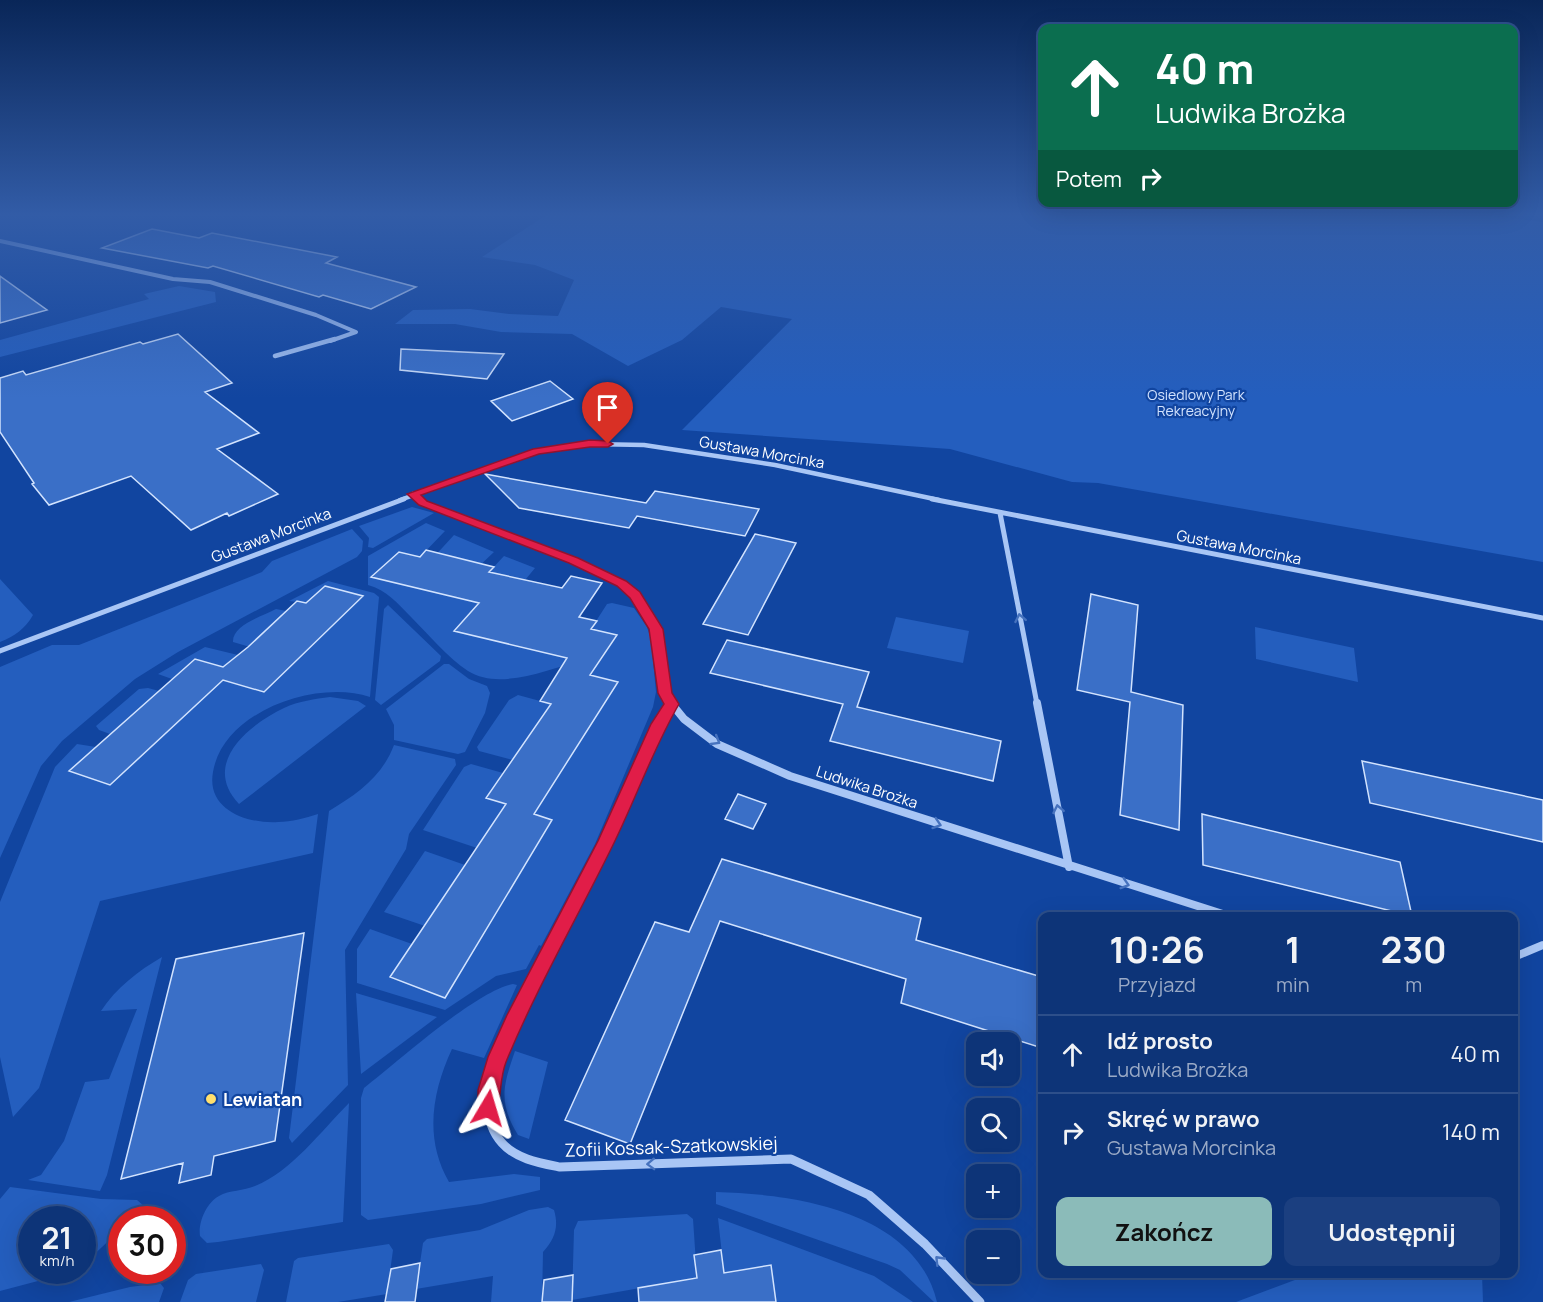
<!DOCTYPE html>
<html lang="pl">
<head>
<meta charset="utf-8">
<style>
	:root { --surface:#0d3478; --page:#1b3f80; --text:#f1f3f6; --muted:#9aaac6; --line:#2d4f8a; --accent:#8bbbb9 }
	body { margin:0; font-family:Manrope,sans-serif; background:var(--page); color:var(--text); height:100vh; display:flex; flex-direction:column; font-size:22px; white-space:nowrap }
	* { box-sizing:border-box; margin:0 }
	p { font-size:20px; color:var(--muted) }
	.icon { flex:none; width:33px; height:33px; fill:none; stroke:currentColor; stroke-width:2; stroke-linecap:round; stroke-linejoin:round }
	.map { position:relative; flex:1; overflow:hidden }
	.sheet { position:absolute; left:1038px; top:912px; width:480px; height:366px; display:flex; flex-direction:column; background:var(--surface); border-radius:12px; box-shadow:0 6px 24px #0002,0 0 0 2px var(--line) }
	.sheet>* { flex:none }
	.hud { position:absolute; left:1038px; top:24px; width:480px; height:183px; border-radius:12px; box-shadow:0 6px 24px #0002,0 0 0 2px var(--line); background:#0b6e4f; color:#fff; overflow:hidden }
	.fabs { position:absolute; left:966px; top:1032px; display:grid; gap:12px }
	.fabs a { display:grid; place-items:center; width:54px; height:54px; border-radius:12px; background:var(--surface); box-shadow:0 6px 24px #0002,0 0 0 2px var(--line); font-size:30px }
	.speed { position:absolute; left:18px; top:1206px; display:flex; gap:12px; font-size:30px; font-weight:700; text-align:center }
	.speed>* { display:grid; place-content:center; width:78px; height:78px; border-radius:50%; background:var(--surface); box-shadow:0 6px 24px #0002,0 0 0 2px var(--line); line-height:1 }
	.speed small { font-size:15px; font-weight:400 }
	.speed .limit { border:9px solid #d22; background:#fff; color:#111 }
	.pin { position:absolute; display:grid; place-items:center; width:51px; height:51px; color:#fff; margin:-62px -26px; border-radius:50% 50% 50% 0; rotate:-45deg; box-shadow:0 0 6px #0007 }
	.pin .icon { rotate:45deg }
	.me { position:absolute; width:66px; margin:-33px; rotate:7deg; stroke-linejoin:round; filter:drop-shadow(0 0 4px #0008) }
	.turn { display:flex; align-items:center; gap:21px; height:126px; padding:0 18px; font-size:27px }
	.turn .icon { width:78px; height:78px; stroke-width:2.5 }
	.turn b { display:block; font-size:42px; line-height:51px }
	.then { display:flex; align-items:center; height:57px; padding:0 18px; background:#0003; gap:12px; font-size:22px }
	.eta { display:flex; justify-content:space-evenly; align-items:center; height:102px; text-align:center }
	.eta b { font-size:36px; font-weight:700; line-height:42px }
	.cta { display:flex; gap:12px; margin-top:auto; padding:12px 18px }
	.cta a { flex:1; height:69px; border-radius:12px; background:var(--accent); color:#111; font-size:24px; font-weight:700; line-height:69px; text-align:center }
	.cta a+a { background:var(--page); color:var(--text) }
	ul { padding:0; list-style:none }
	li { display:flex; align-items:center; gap:18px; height:78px; padding:0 18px; border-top:2px solid var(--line) }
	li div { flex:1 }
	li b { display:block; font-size:22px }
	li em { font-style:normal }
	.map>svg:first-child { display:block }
	.green { fill:#245ebe }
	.building { fill:#3a6fc7; stroke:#d2e3fe; stroke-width:1.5 }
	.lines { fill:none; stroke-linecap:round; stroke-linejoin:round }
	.street-far4 { stroke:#a9c6f5; stroke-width:4 }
	.street-far3 { stroke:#a9c6f5; stroke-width:4.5 }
	.street-far2 { stroke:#a9c6f5; stroke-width:5 }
	.street-far1 { stroke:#a9c6f5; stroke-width:8 }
	.street { stroke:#a9c6f5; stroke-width:9 }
	.oneway { stroke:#4672be }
	.route { fill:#e11d48; stroke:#92132f; stroke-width:1.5 }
	.poi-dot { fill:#ffdf6d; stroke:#1145a0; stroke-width:2 }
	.labels { text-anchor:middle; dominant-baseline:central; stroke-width:4.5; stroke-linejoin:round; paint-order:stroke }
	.far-park-label { font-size:14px; fill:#d2e3fe; stroke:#1145a0 }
	.street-label { font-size:15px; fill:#fff; stroke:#1145a0 }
	.near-poi-label { font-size:18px; font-weight:bold; fill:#fff; stroke:#1145a0; text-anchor:start }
	.near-street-label { font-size:18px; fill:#fff; stroke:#1145a0 }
</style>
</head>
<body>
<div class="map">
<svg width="1543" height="1302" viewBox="0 0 1543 1302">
	<rect width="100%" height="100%" fill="#1145a0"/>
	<path class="green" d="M545 216H1494L1543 222V562L1098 483 1072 482 950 449 682 430 792 319 721 307 682 340 628 366 572 334 501 332 455 324H395L413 310 470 309 509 314 558 316 574 280 535 265 482 257Z
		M179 286 215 292 216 302 0 357V340L149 299 144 294Z
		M412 507 434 513 373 548 368 547 369 538 359 526Z
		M426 523 445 531 420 557 398 552 371 577 479 603 455 631 581 661C548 669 500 691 468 671 447 657 429 635 411 617 397 603 387 590 368 585V556Z
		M352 529 363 541 362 551 357 557 178 652 135 679 62 741 41 766 0 858V667L52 645H79L262 572 272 561Z
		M454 535 494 552 476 569 432 559Z
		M504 556 535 568 502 608 512 577 489 572Z
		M0 579 33 615C25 629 15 636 0 642Z
		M328 581 374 593 379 597 370 697C317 679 223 711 213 772 206 810 248 824 278 822 292 822 305 818 318 814L313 853 100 901 39 1088 13 1117 0 1057V902L55 767 77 744 96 747 70 771 223 680 264 692 362 596 325 586 306 603 289 601Z
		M612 603 634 608 647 627 651 639 656 692 653 707 595 844 541 946 539 945 526 969 496 976 445 1010 357 983V949L370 929 412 944 391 977 445 998 552 820 534 814 617 682 591 675 617 636 591 629 607 604Z
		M388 605 441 656 440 661 381 705 375 700 384 609Z
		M276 609 296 613 257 649 233 642C232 625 263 616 276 609Z
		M896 617 969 631 963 663 887 648Z
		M1255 627 1354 648 1358 682 1256 659Z
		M205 647 238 655 234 670 195 659 172 679 158 674Z
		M444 664H449L469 679 487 686 490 693 485 713 465 752 458 754 394 740V725L386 709Z
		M148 688 159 691 110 734 99 730 96 726 139 689Z
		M518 695 551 704 513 760 479 751 477 747 509 700Z
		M330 697 358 701 366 706 239 804C201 764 248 725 284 708 299 701 315 699 330 697Z
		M394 745 455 759 456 765 409 834 406 849 345 950 348 1085 292 1143 289 1138 329 811C357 794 382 777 394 745Z
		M471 764 503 773 506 804 477 848 423 830 464 767Z
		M425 851 465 865 425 926 384 912Z
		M162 957 107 1175 100 1191 28 1180 41 1175 64 1141 85 1082 109 1079 137 1009 101 1011C116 988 138 971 162 957Z
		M513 984 517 985 484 1058 452 1049C432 1092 424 1139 449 1182L514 1174 540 1177V1190L481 1204 368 1220 361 1215V1098L364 1088C396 1063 477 990 513 984Z
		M356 993 437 1017 361 1074Z
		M515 1051 548 1062 529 1139 518 1135C498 1102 503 1086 515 1051Z
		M349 1103 343 1222 218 1242 207 1243 200 1236C198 1223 206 1203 219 1196 229 1190 244 1191 255 1186 292 1171 321 1131 349 1103Z
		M10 1187 101 1199 137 1200 145 1207 132 1219 122 1220 121 1229 83 1265 82 1220H32V1270L76 1271 0 1291V1199Z
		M716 1192C795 1194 915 1211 937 1302H934L900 1270 887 1264 716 1204Z
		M548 1207 554 1210C559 1227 555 1239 543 1252L542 1302H491L493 1276 416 1289 423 1243 427 1239 480 1230 529 1210Z
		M687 1214 693 1219 697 1278 572 1300 574 1230 578 1221Z
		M718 1218 874 1276 913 1302H776L771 1265 724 1273Z
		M389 1244 393 1250 387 1294 338 1302H286L294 1261 298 1258Z
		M261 1264 264 1270 256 1302H180L188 1280 196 1274Z
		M1311 1274H1482L1483 1302H1236Z
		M160 1283 164 1288 159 1302H69L130 1287Z"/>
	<path class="building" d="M152 229 199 238 212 233 337 257 326 263 416 287 371 309 323 295 319 297 213 266 208 268 102 248Z
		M0 276 47 310 0 323Z
		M178 334 232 383 205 392 259 433 217 449 278 494 229 516 227 513 191 530 131 476 49 505 32 484 34 483 0 432V378L23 371 26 375 140 342 143 344Z
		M401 349 504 354 487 379 400 370Z
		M550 381 573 399 512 421 491 401Z
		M485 474 646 503 655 491 759 509 745 536 637 516 629 528 519 508Z
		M755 534 796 543 748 635 703 624Z
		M426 550 494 567 489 572 562 588 571 576 602 583 579 617 597 621 591 629 617 635 590 675 618 682 534 814 552 820 445 998 390 977 506 804 486 798 551 704 540 701 567 658 454 631 479 603 371 577 399 552 420 557Z
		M325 586 363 596 264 692 223 680 110 785 69 771 195 659 223 667 248 647 297 601 306 603Z
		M1091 594 1138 605 1131 692 1183 705 1179 830 1120 815 1130 702 1077 690Z
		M727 640 869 672 857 707 1001 741 993 781 830 741 843 704 710 673Z
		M1362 761 1543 800V842L1370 803Z
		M738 794 766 804 753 829 725 819Z
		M1202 814 1400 862 1412 916 1203 865Z
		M722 859 921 918 916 940 1042 977V1048L901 1003 906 979 720 921 630 1144 565 1120 655 922 689 932Z
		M304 933 275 1141 214 1156 211 1175 179 1183 183 1163 121 1179 176 959Z
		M721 1250 724 1273 771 1265 776 1302H639L638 1288 697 1278 694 1255Z
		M420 1263 415 1302H385L391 1269Z
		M573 1275 572 1302H542L544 1280Z"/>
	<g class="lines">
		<path class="street-far4" d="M0 241 173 279 210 282 316 315 356 332 330 341"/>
		<path class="street-far3" d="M275 356 335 339
			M413 494 420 500
			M400 500 537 451 590 444 644 445 775 465 939 500"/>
		<path class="street-far2" d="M418 499 423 503 590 567 626 587 636 596 651 620 658 642 665 690 671 704
			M932 499 1543 618
			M1000 513 1037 704
			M0 651 404 499"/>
		<path class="street-far1" d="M671 703 684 719 717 744 790 776 1229 916
			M1037 703 1069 867
			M1514 957 1543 945
			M542 966 605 844 659 724 671 704"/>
		<path class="street" d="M543 965C521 1008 461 1098 502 1143 516 1159 540 1163 560 1167L791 1159 869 1195 925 1244 980 1302"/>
	</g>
	<defs><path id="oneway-chevron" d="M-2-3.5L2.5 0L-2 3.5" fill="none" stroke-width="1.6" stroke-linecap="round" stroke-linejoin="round" transform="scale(1.5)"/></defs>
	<g class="oneway">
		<use href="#oneway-chevron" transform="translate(1020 618) rotate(-101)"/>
		<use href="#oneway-chevron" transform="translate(716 741) rotate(31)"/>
		<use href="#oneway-chevron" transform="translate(1058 809) rotate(-101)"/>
		<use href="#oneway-chevron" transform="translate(937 824) rotate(18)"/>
		<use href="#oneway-chevron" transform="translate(1125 884) rotate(17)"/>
		<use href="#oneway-chevron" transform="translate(651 1164) rotate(178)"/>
		<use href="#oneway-chevron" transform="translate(939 1260) rotate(-134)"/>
	</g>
	<linearGradient id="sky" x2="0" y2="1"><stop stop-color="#092658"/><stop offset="0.54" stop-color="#325ca7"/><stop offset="1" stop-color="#325ca7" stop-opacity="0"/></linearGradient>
	<rect width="1543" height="398" fill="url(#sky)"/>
	<path class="route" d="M590 440 608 441 613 444 608 447H590L539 454 421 495 427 501 578 558 626 581 640 592 663 629 672 693 679 704C652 751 635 801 611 849 576 920 536 989 506 1062 499 1080 502 1099 495 1115L488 1118 481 1115 478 1108V1090L488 1057 507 1015 598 841 651 724 664 704 658 693 649 629 630 598 617 586 569 563 419 505 407 494 533 449Z"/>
	<circle class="poi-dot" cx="211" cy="1099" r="6"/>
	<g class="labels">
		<g class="far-park-label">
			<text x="1196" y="394">Osiedlowy Park<tspan x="1196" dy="16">Rekreacyjny</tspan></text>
		</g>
		<g class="street-label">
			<text transform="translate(762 452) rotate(10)">Gustawa Morcinka</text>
			<text transform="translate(271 535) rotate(-21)">Gustawa Morcinka</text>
			<text transform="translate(1239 547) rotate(11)">Gustawa Morcinka</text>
			<text transform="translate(867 787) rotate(18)">Ludwika Brożka</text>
		</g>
		<g class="near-poi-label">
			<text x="223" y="1099">Lewiatan</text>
		</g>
		<g class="near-street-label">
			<text transform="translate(671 1146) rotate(-2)">Zofii Kossak-Szatkowskiej</text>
		</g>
	</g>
</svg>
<div class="fabs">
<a><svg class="icon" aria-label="sound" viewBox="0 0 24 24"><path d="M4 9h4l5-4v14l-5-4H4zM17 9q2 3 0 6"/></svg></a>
<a><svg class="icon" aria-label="search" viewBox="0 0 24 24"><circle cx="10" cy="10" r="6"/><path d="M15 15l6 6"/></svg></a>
<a>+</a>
<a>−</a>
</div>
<div class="speed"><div>21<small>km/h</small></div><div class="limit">30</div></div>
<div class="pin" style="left:608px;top:444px;background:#d93025"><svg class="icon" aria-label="arrive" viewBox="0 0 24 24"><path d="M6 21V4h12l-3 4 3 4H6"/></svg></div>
<svg class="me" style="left:488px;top:1108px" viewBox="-20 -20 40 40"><path d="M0-17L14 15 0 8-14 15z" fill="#e11d48" stroke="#fff" stroke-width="4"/></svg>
<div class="hud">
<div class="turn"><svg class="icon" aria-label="ahead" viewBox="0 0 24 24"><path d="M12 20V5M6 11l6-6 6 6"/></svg><div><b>40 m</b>Ludwika Brożka</div></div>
<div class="then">Potem<svg class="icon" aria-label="right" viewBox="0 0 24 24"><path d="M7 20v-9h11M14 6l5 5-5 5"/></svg></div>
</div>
<section class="sheet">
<div class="eta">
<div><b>10:26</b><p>Przyjazd</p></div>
<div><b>1</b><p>min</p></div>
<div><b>230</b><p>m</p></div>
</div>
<ul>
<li><svg class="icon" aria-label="ahead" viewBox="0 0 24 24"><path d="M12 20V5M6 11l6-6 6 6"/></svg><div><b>Idź prosto</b><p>Ludwika Brożka</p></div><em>40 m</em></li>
<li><svg class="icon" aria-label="right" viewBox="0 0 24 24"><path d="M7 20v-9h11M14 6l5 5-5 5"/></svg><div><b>Skręć w prawo</b><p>Gustawa Morcinka</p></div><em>140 m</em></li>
</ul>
<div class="cta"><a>Zakończ</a><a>Udostępnij</a></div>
</section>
</div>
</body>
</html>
